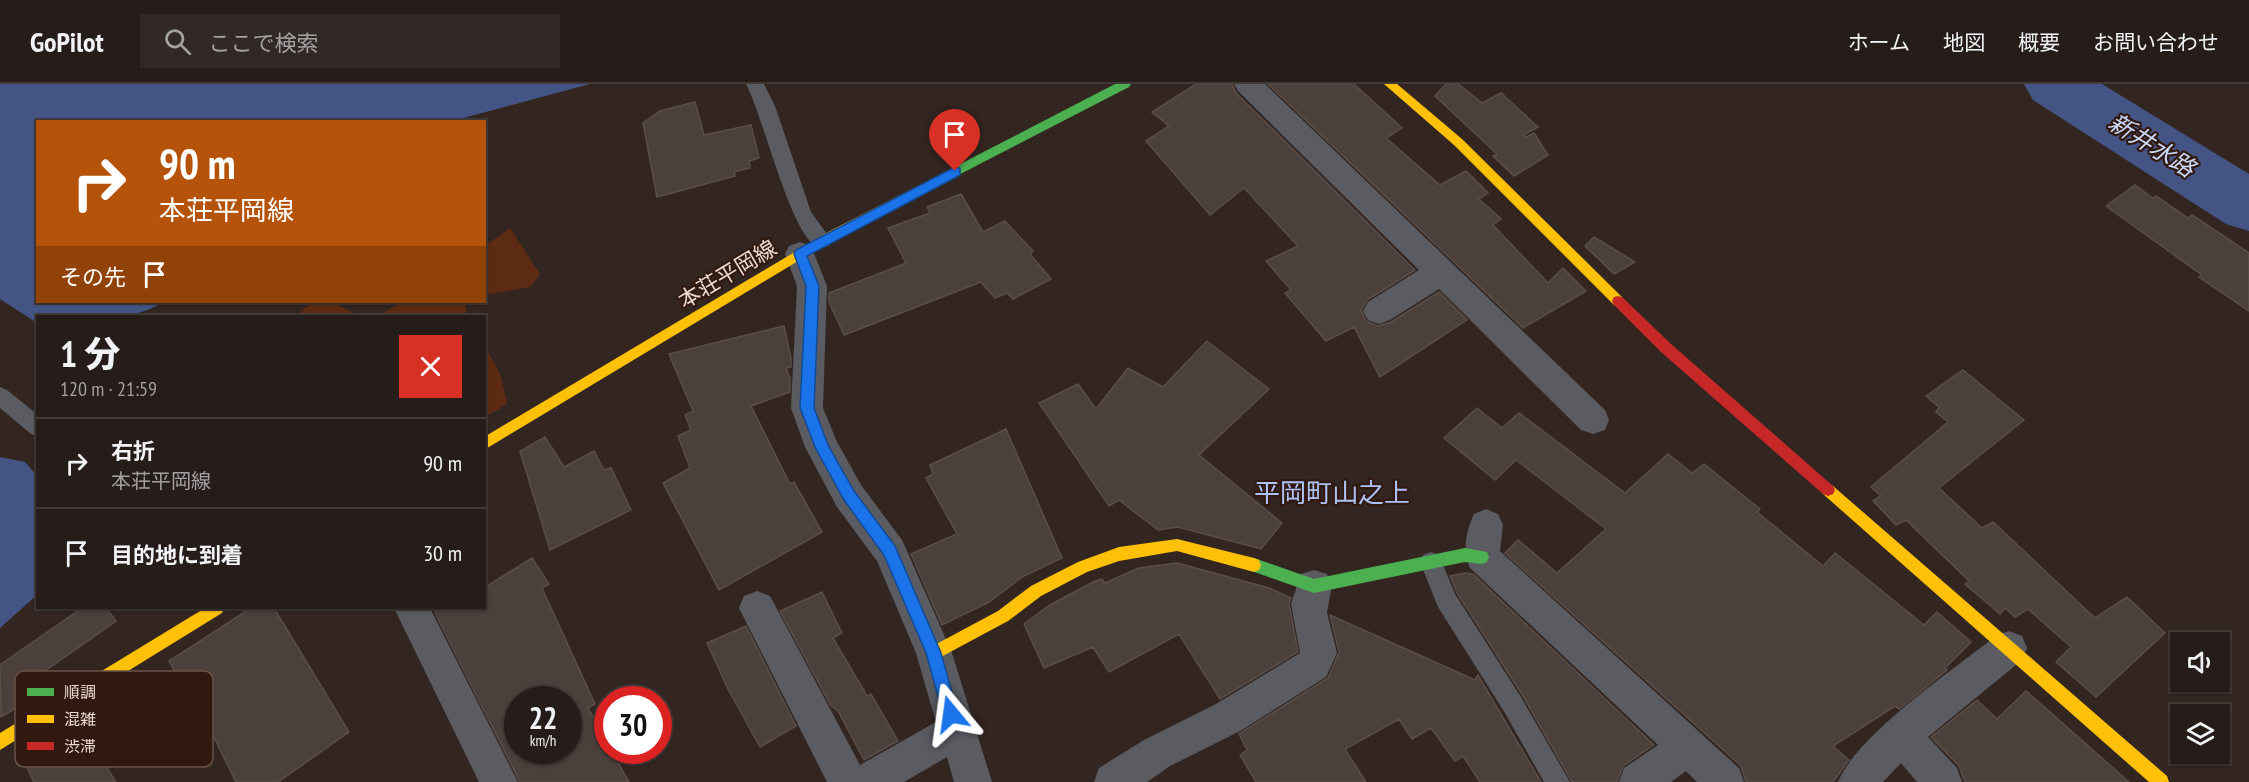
<!DOCTYPE html>
<html lang="ja">
<head>
<meta charset="utf-8">
<style>
	:root { --surface:#261c19; --page:#322926; --text:#f1f3f6; --muted:#a4a1a2; --line:#423a38 }
	body { margin:0; font-family:"PT Sans Narrow","Noto Sans JP",sans-serif; background:var(--page); color:var(--text); height:100vh; display:flex; flex-direction:column; font-size:22px; white-space:nowrap }
	* { box-sizing:border-box; margin:0 }
	p { font-size:20px; color:var(--muted) }
	.icon { flex:none; width:33px; height:33px; fill:none; stroke:currentColor; stroke-width:2; stroke-linecap:round; stroke-linejoin:round }
	.map { position:relative; flex:1; overflow:hidden }
	.sheet { position:absolute; left:36px; top:231px; width:450px; height:294px; display:flex; flex-direction:column; background:var(--surface); border-radius:0px; box-shadow:0 2px 4px #0004,0 0 0 2px var(--line) }
	.sheet>* { flex:none }
	.guide { position:absolute; left:36px; top:36px; width:450px; height:183px; border-radius:0px; box-shadow:0 2px 4px #0004,0 0 0 2px var(--line); background:#b45309; color:#fff; overflow:hidden }
	.fabs { position:absolute; left:2170px; top:548px; display:grid; gap:12px }
	.fabs a { display:grid; place-items:center; width:60px; height:60px; border-radius:0px; background:var(--surface); box-shadow:0 2px 4px #0004,0 0 0 2px var(--line); font-size:30px }
	.speed { position:absolute; left:504px; top:602px; display:flex; gap:12px; font-size:30px; font-weight:700; text-align:center }
	.speed>* { display:grid; place-content:center; width:78px; height:78px; border-radius:50%; background:var(--surface); box-shadow:0 2px 4px #0004,0 0 0 2px var(--line); line-height:1 }
	.speed small { font-size:15px; font-weight:400 }
	.speed .limit { border:9px solid #d22; background:#fff; color:#111 }
	.pin { position:absolute; display:grid; place-items:center; width:51px; height:51px; color:#fff; margin:-62px -26px; border-radius:50% 50% 50% 0; rotate:-45deg; box-shadow:0 0 6px #0007 }
	.pin .icon { rotate:45deg }
	.me { position:absolute; width:66px; margin:-33px; rotate:344deg; stroke-linejoin:round; filter:drop-shadow(0 0 4px #0008) }
	.turn { display:flex; align-items:center; gap:21px; height:126px; padding:0 24px; font-size:27px }
	.turn .icon { width:78px; height:78px; stroke-width:2.5 }
	.turn b { display:block; font-size:42px; line-height:51px }
	.then { display:flex; align-items:center; height:57px; padding:0 24px; background:#0003; gap:12px; font-size:22px }
	.round { display:grid; place-items:center; flex:none; width:63px; height:63px; border-radius:0px; background:var(--page) }
	.head { display:flex; align-items:center; justify-content:space-between; height:102px; padding:0 24px }
	h1 { font-size:36px; font-weight:800; line-height:45px }
	ul { padding:0; list-style:none }
	li { display:flex; align-items:center; gap:18px; height:90px; padding:0 24px; border-top:2px solid var(--line) }
	li div { flex:1 }
	li b { display:block; font-size:22px }
	li em { font-style:normal }
	header { display:flex; align-items:center; gap:36px; box-sizing:border-box; height:84px; padding:0 30px; background:var(--surface); border-bottom:2px solid var(--line) }
	header strong { font-size:28px }
	nav { display:flex; gap:33px; margin-inline-start:auto; font-size:21px }
	.search { width:420px; height:54px; background:var(--page); display:flex; align-items:center; gap:15px; box-sizing:border-box; padding:0 21px; border-radius:0px; color:var(--muted); font-size:22px }
	.map>svg:first-child { display:block }
	.green { fill:#5d2b13 }
	.water { fill:#445585 }
	.lines { fill:none; stroke-linecap:round; stroke-linejoin:round }
	.river { fill:#445585; fill-rule:evenodd }
	.building { fill:#4b403b; stroke:#5a4e4a; stroke-width:1.5; fill-rule:evenodd }
	.lane { fill:#5a5c62; fill-rule:evenodd }
	.street { fill:#5a5c62; fill-rule:evenodd }
	.fast { fill:#4caf50; fill-rule:evenodd }
	.slow { fill:#ffc107; fill-rule:evenodd }
	.jam { fill:#c62828; fill-rule:evenodd }
	.route { fill:#1a73e8; stroke:#114b97; stroke-width:1.5 }
	.labels { text-anchor:middle; dominant-baseline:central; stroke-width:4.5; stroke-linejoin:round; paint-order:stroke }
	.street-label { font-size:22px; fill:#ebdbd4; stroke:#31190f }
	.water-label { font-size:24px; font-style:italic; fill:#cbd9fa; stroke:#31190f }
	.quarter-label { font-size:26px; fill:#adc3f8; stroke:#31190f }
	.key { fill:#31190f; stroke:#69534a; stroke-width:1.5 }
	.key-label { font-size:16px; fill:#ebdbd4 }
</style>
</head>
<body>
<header>
<strong>GoPilot</strong>
<div class="search"><svg class="icon" aria-label="search" viewBox="0 0 24 24"><circle cx="10" cy="10" r="6"/><path d="M15 15l6 6"/></svg>ここで検索</div>
<nav><a>ホーム</a><a>地図</a><a>概要</a><a>お問い合わせ</a></nav>
</header>
<div class="map">
<svg width="2249" height="698" viewBox="0 0 2249 698">
	<rect width="100%" height="100%" fill="#332621"/>
	<path class="green" d="M510 144 540 190 531 203 485 211V162Z
		M313 218H331L361 232H296Z
		M401 218H466V232H378Z
		M485 262 501 292 507 320 485 333Z"/>
	<path class="water" d="M0 0H590L452 37 38 38V218H163C127 241 79 232 38 232L37 239 0 215Z
		M0 373 25 378 37 392 38 510 0 544Z"/>
	<g class="lines">
		<path class="river" d="M2024 0H2102L2249 90V147L2226 140 2033 16Z"/>
	</g>
	<path class="building" d="M1196 0H1232L1236 9 1415 186 1367 216 1361 226 1366 237 1378 242 1391 238 1439 208 1467 236 1380 293 1354 243 1326 257 1285 209 1291 206 1266 177 1298 162 1244 104 1210 131 1146 57 1169 42 1152 28Z
		M1268 0H1354L1402 44 1386 54 1440 101 1466 87 1488 109 1479 115 1501 135 1493 141 1548 199 1563 184 1586 207 1523 244Z
		M1446 0H1458L1482 19 1501 9 1538 43 1523 51 1526 53 1534 49 1548 71 1514 92 1493 72 1497 70 1435 12Z
		M695 18 704 51 751 41 759 74 749 77 750 84 734 88 735 92 657 113 643 39 660 27Z
		M2135 101 2153 114 2156 112 2188 134 2192 131 2249 169V227L2199 193 2202 191 2106 122Z
		M961 110 983 148 1005 137 1033 167 1030 170 1051 195 1013 215 1007 209 995 214 981 198 844 251 829 218V209L906 179 888 144 930 129 927 123Z
		M1594 153 1635 178 1614 190 1585 162Z
		M784 242 791 274V283L786 284 790 294V308L751 322 790 400 794 398 822 448 719 506 663 399 690 384 678 352 691 346 685 331 693 327 669 270Z
		M1207 257 1269 305 1199 371 1282 439 1261 465 1178 443 1158 446 1119 416 1109 422 1039 319 1078 300 1096 325 1128 284 1163 303Z
		M1963 286 2024 336 1939 404 1982 444 1993 438 2095 534 2127 513 2165 549 2096 613 2056 578 2071 563 2028 525 2015 533 2005 524 2000 530 1965 500 1969 497 1906 436 1896 441 1873 417 1881 412 1871 403 1948 338 1936 328 1939 323 1926 312Z
		M1477 324 1502 344 1519 329 1625 409 1668 370 1692 389 1704 380 1760 425 1757 428 1823 482 1835 469 1924 541 1937 528 1971 558 1945 584 1947 586 1899 625 1895 622 1833 662 1849 676 1833 698H1746L1741 682 1505 469 1518 456 1557 489 1606 445 1516 376 1495 396 1444 354Z
		M1006 345 1062 474 1022 493 989 518 942 541 911 470 957 450 926 394 933 390 930 381Z
		M545 353 564 383 594 367 604 386 611 384 631 426 550 466 520 367Z
		M532 474 549 500 542 504 595 620 588 624 608 659V666H611L629 698H520L438 535 434 524H484V504ZM518 615H568V666H518Z
		M1177 479 1269 504 1291 514 1289 520 1298 568 1220 615 1179 550 1109 588 1093 563 1044 584 1024 540 1050 521 1095 497 1102 495 1105 499 1139 484Z
		M1465 489 1473 490 1654 661 1623 682 1617 698H1572L1523 612 1457 509 1450 492Z
		M822 508 842 549 833 554 867 612 871 610 898 657 864 676 838 627 831 622 780 527Z
		M82 524H106L116 537 45 587 54 601 1 633 0 581Z
		M251 524H274L349 648 278 698H236L208 641 205 642 169 577Z
		M1330 531 1475 596 1478 591 1541 698H1480L1463 672 1455 677 1431 644 1412 655 1399 635 1345 665 1366 698H1256L1240 671 1247 666 1239 650 1328 594 1339 568Z
		M746 542 796 642 760 663 728 605 707 559Z
		M2026 607 2129 698H1965L1959 682 1931 653 1977 616 1997 635Z
		M76 635 116 698H34L20 669Z"/>
	<g class="lines">
		<path class="lane" d="M746 0H764L775 22 811 128 832 157 829 162C824 164 820 165 815 162 789 144 764 35 746 0Z
			M0 303 7 306 38 331V353L31 350 0 324Z
			M1431 468 1439 471 1455 510 1521 613 1570 698H1544L1505 629 1438 523 1420 478 1423 471Z"/>
		<path class="street" d="M1234 0H1265L1605 326 1609 336 1605 346 1593 350 1581 346 1439 205 1390 236 1379 240 1368 236 1363 227 1368 218 1419 186 1238 7Z
			M800 158 811 162 827 202 823 324 837 358 861 401 902 456 907 467 952 569 992 698H954L947 673 904 698H827L739 524 744 512 757 507 770 512 860 681 936 638 916 569 877 477 837 423 805 363 791 324 797 202 785 170 789 162Z
			M1486 425 1498 430 1503 441 1500 467 1739 684 1744 698H1697L1686 687 1671 698H1619L1624 684 1658 661 1470 484C1462 467 1466 447 1474 430Z
			M1314 486 1327 490 1332 502 1327 528 1337 569 1326 593 1242 646 1170 682 1147 698H1094L1099 684 1144 656 1216 620 1300 569 1291 520 1301 490Z
			M394 524H430L518 698H479Z
			M2009 547 2022 552 2027 564 2022 576 1928 653 1957 684 1962 698H1917L1901 679 1883 698H1838C1857 651 1954 585 1996 552Z"/>
		<path class="fast" d="M1115 0H1131L1129 3 916 113 912 115 906 110 908 107Z
			M1465 464 1487 468 1489 473 1487 478 1482 480 1465 478 1314 509 1249 486 1247 481 1249 476 1254 474 1314 495Z"/>
		<path class="slow" d="M1384 0H1397L1462 55 1622 213 1624 217 1622 221H1614L1454 61Z
			M912 105 918 110 916 113 838 153 484 366V353L830 147Z
			M1828 400 1833 402 2167 692 2169 698H2149L1823 410 1821 406 1823 402Z
			M1177 455 1254 474 1259 476 1261 481 1259 486 1254 488 1177 467 1119 477 1087 488 1041 512 1008 537 939 574 934 576 929 574 927 569 929 564 998 527 1031 502 1078 478 1119 463Z
			M205 524H224L222 529 0 666V649Z"/>
		<path class="jam" d="M1618 212 1622 213 1671 260 1833 402 1835 406 1833 410 1828 412 1823 410 1661 268 1614 221 1612 217 1614 213Z"/>
	</g>
	<path class="route" d="M955 83 960 84V91L807 172 819 202 814 324 828 361 854 407 895 462 941 569 958 630 956 636 951 638 945 636 943 630 926 569 884 471 844 416 815 363 800 324 806 202 794 170 796 166Z"/>
	<g class="labels">
		<g class="street-label">
			<text transform="translate(727 190) rotate(-31)">本荘平岡線</text>
		</g>
		<g class="water-label">
			<text transform="translate(2152 61) rotate(32)">新井水路</text>
		</g>
		<g class="quarter-label">
			<text x="1332" y="408">平岡町山之上</text>
		</g>
	</g>
	<rect x="15" y="587" width="198" height="96" rx="9" class="key"/>
	<rect x="27" y="604" width="27" height="8" fill="#4caf50"/>
	<rect x="27" y="631" width="27" height="8" fill="#ffc107"/>
	<rect x="27" y="658" width="27" height="8" fill="#c62828"/>
	<g class="key-label">
		<text x="64" y="614">順調</text>
		<text x="64" y="641">混雑</text>
		<text x="64" y="668">渋滞</text>
	</g>
</svg>
<div class="fabs">
<a><svg class="icon" aria-label="sound" viewBox="0 0 24 24"><path d="M4 9h4l5-4v14l-5-4H4zM17 9q2 3 0 6"/></svg></a>
<a><svg class="icon" aria-label="layers" viewBox="0 0 24 24"><path d="M12 4l9 5-9 5-9-5zM3 14l9 5 9-5"/></svg></a>
</div>
<div class="speed"><div>22<small>km/h</small></div><div class="limit">30</div></div>
<div class="pin" style="left:955px;top:87px;background:#d93025"><svg class="icon" aria-label="arrive" viewBox="0 0 24 24"><path d="M6 21V4h12l-3 4 3 4H6"/></svg></div>
<svg class="me" style="left:951px;top:630px" viewBox="-20 -20 40 40"><path d="M0-17L14 15 0 8-14 15z" fill="#1a73e8" stroke="#fff" stroke-width="4"/></svg>
<div class="guide">
<div class="turn"><svg class="icon" aria-label="right" viewBox="0 0 24 24"><path d="M7 20v-9h11M14 6l5 5-5 5"/></svg><div><b>90 m</b>本荘平岡線</div></div>
<div class="then">その先<svg class="icon" aria-label="arrive" viewBox="0 0 24 24"><path d="M6 21V4h12l-3 4 3 4H6"/></svg></div>
</div>
<section class="sheet">
<div class="head"><div><h1>1 分</h1><p>120 m · 21:59</p></div><a class="round" style="background:#d93025;color:#fff"><svg class="icon" aria-label="close" viewBox="0 0 24 24"><path d="M6 6l12 12M18 6L6 18"/></svg></a></div>
<ul>
<li><svg class="icon" aria-label="right" viewBox="0 0 24 24"><path d="M7 20v-9h11M14 6l5 5-5 5"/></svg><div><b>右折</b><p>本荘平岡線</p></div><em>90 m</em></li>
<li><svg class="icon" aria-label="arrive" viewBox="0 0 24 24"><path d="M6 21V4h12l-3 4 3 4H6"/></svg><div><b>目的地に到着</b></div><em>30 m</em></li>
</ul>
</section>
</div>
</body>
</html>
